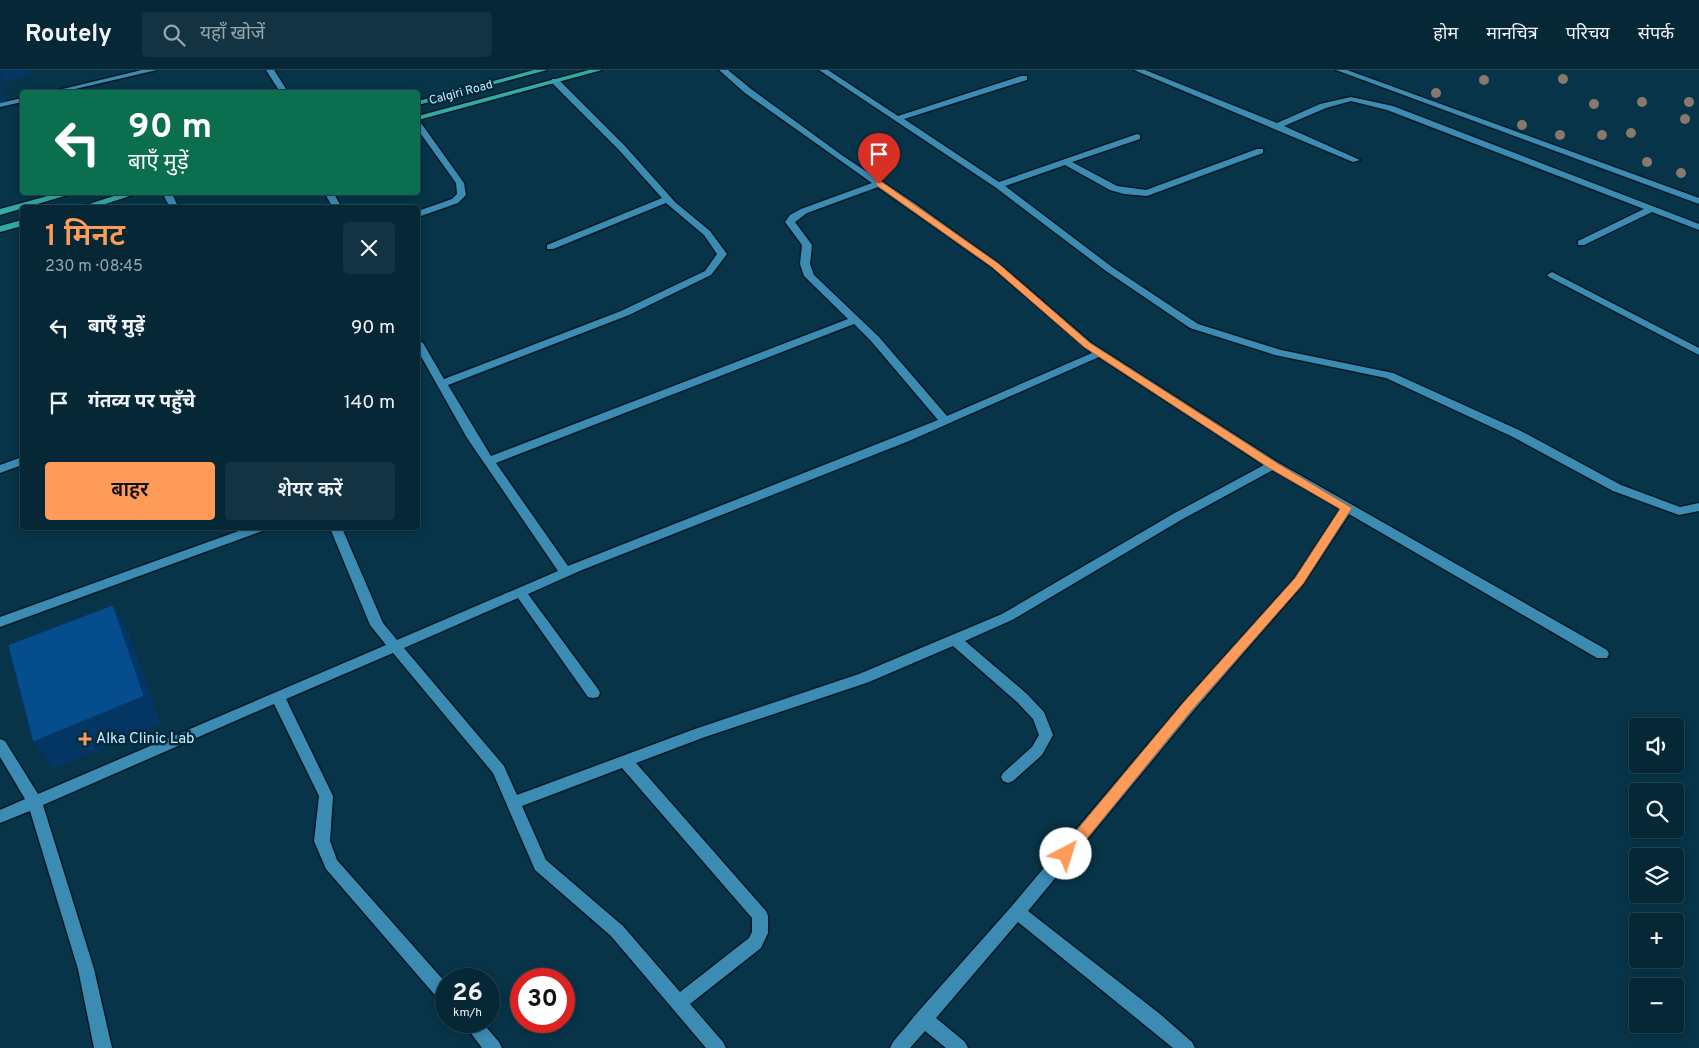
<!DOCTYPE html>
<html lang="hi">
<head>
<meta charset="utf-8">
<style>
	:root { --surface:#052736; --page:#133342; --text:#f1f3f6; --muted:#97a5ad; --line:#264451; --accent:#fe9b59 }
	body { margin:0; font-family:Overpass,"Noto Sans Devanagari",sans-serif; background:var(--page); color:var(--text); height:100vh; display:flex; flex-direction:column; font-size:19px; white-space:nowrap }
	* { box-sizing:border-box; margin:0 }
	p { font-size:16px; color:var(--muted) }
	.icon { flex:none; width:28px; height:28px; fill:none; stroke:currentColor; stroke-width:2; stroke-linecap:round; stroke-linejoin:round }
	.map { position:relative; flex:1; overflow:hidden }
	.drawer { position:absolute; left:20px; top:135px; width:400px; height:325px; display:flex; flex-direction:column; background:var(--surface); border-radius:5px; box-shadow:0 2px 8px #0003,0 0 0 1px var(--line) }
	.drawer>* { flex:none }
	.banner { position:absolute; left:20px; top:20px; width:400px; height:105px; border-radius:5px; box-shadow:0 2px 8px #0003,0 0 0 1px var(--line); background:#0b6e4f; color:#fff; overflow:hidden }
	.controls { position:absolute; left:1629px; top:648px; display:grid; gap:10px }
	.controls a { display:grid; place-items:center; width:55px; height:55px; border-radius:5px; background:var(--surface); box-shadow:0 2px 8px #0003,0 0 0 1px var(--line); font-size:25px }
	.speed { position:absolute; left:435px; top:898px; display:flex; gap:10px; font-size:25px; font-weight:700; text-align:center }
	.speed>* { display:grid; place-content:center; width:65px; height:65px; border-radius:50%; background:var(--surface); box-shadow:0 2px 8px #0003,0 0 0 1px var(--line); line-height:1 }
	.speed small { font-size:12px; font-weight:400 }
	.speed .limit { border:8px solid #d22; background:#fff; color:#111 }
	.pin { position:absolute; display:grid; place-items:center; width:42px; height:42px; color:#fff; margin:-51px -21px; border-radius:50% 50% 50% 0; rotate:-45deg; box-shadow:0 0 5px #0007 }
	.pin .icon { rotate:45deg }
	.me { position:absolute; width:55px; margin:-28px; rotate:40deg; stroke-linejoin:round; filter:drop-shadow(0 0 4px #0008) }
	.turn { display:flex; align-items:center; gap:18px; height:105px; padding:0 25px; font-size:22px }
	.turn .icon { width:65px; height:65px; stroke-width:2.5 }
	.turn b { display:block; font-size:35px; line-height:42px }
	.round { display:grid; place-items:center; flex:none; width:52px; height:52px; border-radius:5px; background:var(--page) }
	.overview { display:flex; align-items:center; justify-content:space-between; height:85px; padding:0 25px }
	h1 { font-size:30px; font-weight:600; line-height:38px; color:var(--accent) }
	.action { display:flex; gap:10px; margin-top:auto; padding:10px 25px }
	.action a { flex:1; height:58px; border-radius:5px; background:var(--accent); color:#111; font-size:20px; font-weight:600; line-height:58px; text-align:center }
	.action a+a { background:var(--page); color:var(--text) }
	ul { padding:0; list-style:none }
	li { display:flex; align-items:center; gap:15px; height:75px; padding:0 25px }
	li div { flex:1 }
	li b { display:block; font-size:19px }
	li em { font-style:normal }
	header { display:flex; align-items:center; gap:30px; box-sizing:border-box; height:70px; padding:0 25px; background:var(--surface); border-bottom:1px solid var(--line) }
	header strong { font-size:24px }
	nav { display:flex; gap:28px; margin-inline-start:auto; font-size:18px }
	.search { width:350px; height:45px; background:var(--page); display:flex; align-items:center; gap:12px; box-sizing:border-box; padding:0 18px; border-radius:5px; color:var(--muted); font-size:19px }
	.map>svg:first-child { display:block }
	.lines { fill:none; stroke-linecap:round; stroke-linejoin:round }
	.lane-casing { stroke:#021a26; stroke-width:3 }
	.street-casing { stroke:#021a26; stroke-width:3 }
	.primary-casing { stroke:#021a26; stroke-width:3 }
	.lane { fill:#3c8bb2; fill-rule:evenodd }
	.street { fill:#3c8bb2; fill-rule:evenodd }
	.primary { fill:#32aaa5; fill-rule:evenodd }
	.tree { fill:#88796c }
	.shaded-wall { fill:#043663 }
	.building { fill:#064d8d; stroke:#043663 }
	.route { fill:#fe9b59; stroke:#a5653a }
	.poi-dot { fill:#fe9b59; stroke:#002a3d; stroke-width:2 }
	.labels { text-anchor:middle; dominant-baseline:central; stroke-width:5; stroke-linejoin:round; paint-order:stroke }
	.far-street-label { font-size:12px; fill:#ceecfd; stroke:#002a3d }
	.poi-label { font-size:15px; fill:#ceecfd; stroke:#002a3d; text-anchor:start }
</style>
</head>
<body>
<header>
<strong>Routely</strong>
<div class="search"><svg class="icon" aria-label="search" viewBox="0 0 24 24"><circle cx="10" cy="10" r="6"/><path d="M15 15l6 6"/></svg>यहाँ खोजें</div>
<nav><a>होम</a><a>मानचित्र</a><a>परिचय</a><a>संपर्क</a></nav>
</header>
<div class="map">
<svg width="1699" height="978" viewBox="0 0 1699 978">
	<rect width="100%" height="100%" fill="#073448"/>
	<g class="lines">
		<g class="lane-casing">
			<path id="lane" d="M1336 0H1347L1699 128V134Z"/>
		</g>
		<g class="street-casing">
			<path id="street" d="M142 0H157L62 22H50Z
				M266 0H274L288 22H280Z
				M719 0H728L751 19 843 86 914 133 999 194 1091 273 1277 392 1607 580 1609 584 1607 588H1597L1349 444 1303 514 1193 641 1028 841 1160 944 1192 972 1195 978H1173L1018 852 936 948 965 972 968 978H946L925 961 910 978H890L893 972 917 943 1011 837 1183 633 1295 508 1340 439 1273 400 1181 450 1012 550 965 571 1027 624 1044 642 1053 665 1042 685 1013 711 1008 713 1003 711 1001 707 1003 703 1032 677 1039 665 1033 649 1017 632 953 576 869 612 705 667 636 693 766 841 768 846V863L761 878 690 934 723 972 726 978H706L611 866 535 800 493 703 393 583 286 629 333 726 330 771 337 790 446 913V933L440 931 326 799 314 771 319 726 274 634 43 735 94 899 112 978H94L78 899 30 741 0 753V740L25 729 0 687V669L5 671 38 724 386 575 370 555 330 458H342L383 553 397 570 558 501 467 368 418 281V270L423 273 444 309 621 241 705 201 717 184 704 165 666 133 553 179H547V175L662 128 619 80 552 13V9H558L625 76 675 132 710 161 727 184 711 205 629 245 448 315 491 386 848 249 804 206 800 194 802 175 785 152 790 145 801 139 872 113 745 23ZM878 117 993 198 1092 283 947 346 879 267 814 205 810 194 812 175 795 152 807 143ZM854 254 871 271 938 350 568 496 496 393ZM1099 287 1264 395 1173 444 1002 544 859 604 695 659 517 725 504 696 404 578 518 528 588 627 593 628 598 627 600 623 598 619 528 524 582 500 909 371ZM622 698 752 848V862L749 868 680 922 623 856 546 790 522 736Z
				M819 0H828L898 46 1021 6H1027V10L904 49 999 112 1137 64 1140 65V69L1072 92 1117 116 1146 120 1257 79H1263V83L1147 126 1124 124 1110 120 1065 95 1005 116 1112 197 1198 254 1281 280 1393 303 1521 361 1621 415 1680 437 1699 433V441L1679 445 1613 421 1513 367 1386 308 1275 285 1190 258 1106 201 995 117Z
				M1134 0H1145L1277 53 1320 34 1351 27 1393 36 1699 154V160L1652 142 1584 175H1578V171L1644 139 1387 40 1351 31 1326 38 1284 56 1360 90 1353 92Z
				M22 28V32L0 37V33Z
				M418 53H421L464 113 466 125 458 133 418 147V141L452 129 457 124 456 113 418 60Z
				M162 122H171L179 138H170Z
				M324 122H333L342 138H333Z
				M1552 202 1699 278V285L1549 207 1547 205Z
				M22 387V395L0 403V395Z
				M247 458H264L262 461 0 557V547Z
				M462 951H481L499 972 502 978H482Z"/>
		</g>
		<g class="primary-casing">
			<path id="primary" d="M534 0H547L418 35V31Z
				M589 0H602L418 50V46Z
				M62 122H78L0 145V139Z
				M126 122H142L93 138H77Z
				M22 150V156L0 162V156Z"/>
		</g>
		<use href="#lane" class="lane"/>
		<use href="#street" class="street"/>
		<use href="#primary" class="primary"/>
	</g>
	<g class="tree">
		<circle cx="1563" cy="9" r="5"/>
		<circle cx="1484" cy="10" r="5"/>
		<circle cx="1436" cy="23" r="5"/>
		<circle cx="1642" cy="32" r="5"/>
		<circle cx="1689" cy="32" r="5"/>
		<circle cx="1594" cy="34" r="5"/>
		<circle cx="1685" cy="49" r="5"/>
		<circle cx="1522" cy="55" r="5"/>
		<circle cx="1631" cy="63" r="5"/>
		<circle cx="1560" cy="65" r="5"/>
		<circle cx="1602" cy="65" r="5"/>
		<circle cx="1647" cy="92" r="5"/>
		<circle cx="1681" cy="103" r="5"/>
	</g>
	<path class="shaded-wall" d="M0 0H29L31 5 4 12 0 3Z
		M0 17 6 31 0 33Z
		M338 122H360L339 128Z
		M113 535 129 563 161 654 53 699 33 672Z"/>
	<path class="building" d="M113 535 144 626 33 672 8 575Z"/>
	<path class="route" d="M876 112H882L999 194 1090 273 1277 393 1352 438 1303 514 1192 640 1071 788 1066 790 1061 788 1059 784 1061 779 1183 633 1295 508 1340 439 1269 398 1084 277 992 197 876 115Z"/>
	<path class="poi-dot" d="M82.5 661.5h5v5h5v5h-5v5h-5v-5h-5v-5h5z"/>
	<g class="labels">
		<g class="far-street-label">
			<text transform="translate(461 23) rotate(-15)">Calgiri Road</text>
		</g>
		<g class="poi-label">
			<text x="96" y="669">Alka Clinic Lab</text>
		</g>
	</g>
</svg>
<div class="controls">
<a><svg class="icon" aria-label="sound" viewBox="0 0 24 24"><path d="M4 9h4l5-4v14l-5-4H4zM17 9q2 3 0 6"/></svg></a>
<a><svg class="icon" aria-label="search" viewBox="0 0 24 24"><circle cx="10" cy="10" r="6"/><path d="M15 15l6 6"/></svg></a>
<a><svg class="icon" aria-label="layers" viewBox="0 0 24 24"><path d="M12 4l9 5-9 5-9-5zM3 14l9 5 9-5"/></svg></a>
<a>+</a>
<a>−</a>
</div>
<div class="speed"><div>26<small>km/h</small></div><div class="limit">30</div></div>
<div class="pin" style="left:879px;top:114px;background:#d93025"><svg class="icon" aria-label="arrive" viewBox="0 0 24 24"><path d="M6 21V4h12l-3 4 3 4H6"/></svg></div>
<svg class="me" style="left:1066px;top:784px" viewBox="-20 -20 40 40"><circle r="19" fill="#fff"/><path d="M0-13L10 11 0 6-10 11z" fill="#fe9b59"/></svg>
<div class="banner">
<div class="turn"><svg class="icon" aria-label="left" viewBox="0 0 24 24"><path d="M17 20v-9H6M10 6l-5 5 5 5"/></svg><div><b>90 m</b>बाएँ मुड़ें</div></div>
</div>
<section class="drawer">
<div class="overview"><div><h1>1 मिनट</h1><p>230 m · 08:45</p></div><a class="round"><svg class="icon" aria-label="close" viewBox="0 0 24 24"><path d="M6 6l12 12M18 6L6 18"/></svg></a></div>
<ul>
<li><svg class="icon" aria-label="left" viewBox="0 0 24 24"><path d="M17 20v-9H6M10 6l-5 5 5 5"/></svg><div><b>बाएँ मुड़ें</b></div><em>90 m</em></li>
<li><svg class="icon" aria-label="arrive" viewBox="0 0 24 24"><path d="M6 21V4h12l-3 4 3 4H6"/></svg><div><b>गंतव्य पर पहुँचे</b></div><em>140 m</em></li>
</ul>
<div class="action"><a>बाहर</a><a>शेयर करें</a></div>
</section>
</div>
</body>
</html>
